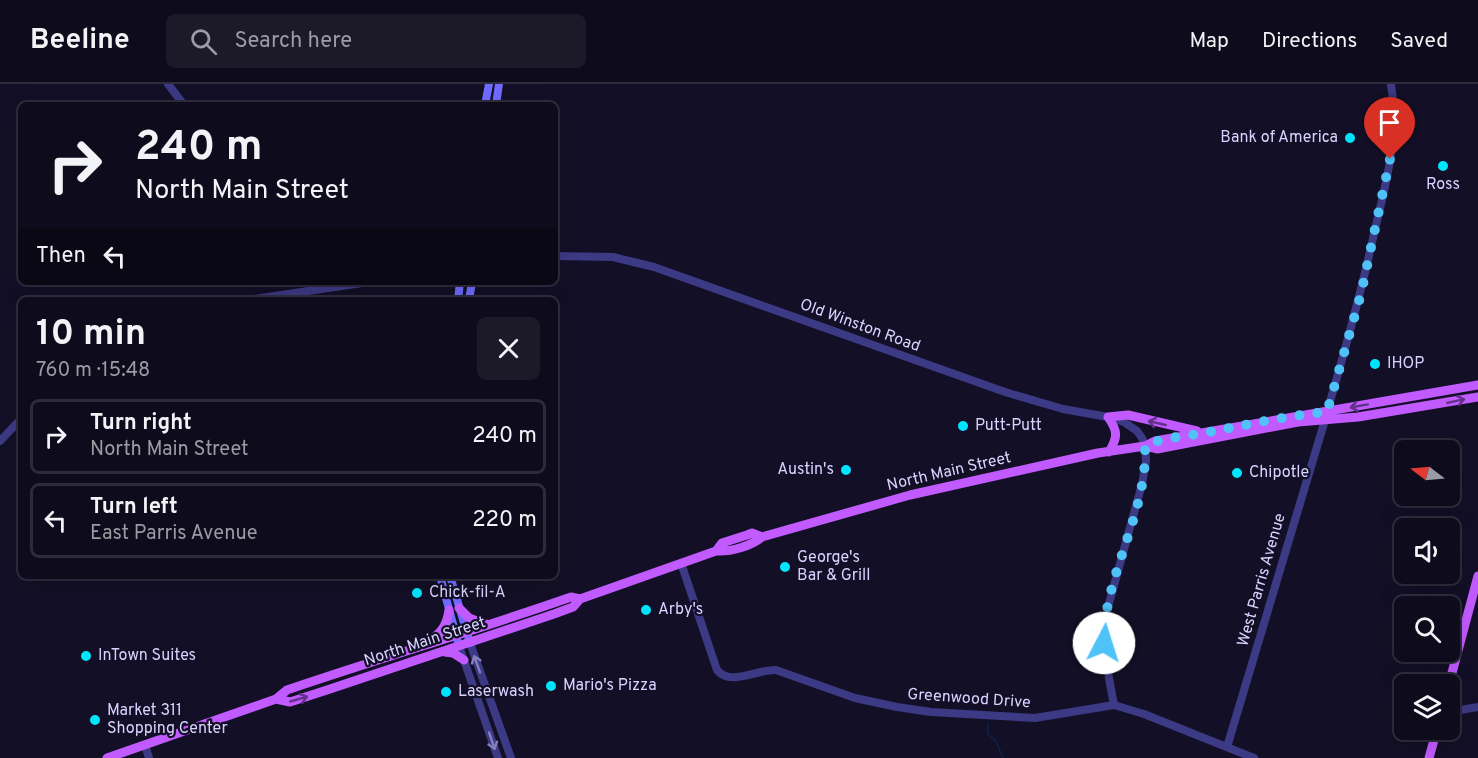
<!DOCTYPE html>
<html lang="en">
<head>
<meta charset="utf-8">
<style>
	:root { --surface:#0e0b1c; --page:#1c1929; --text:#f1f3f6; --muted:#9b9ba3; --line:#2e2b3b }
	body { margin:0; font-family:Overpass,sans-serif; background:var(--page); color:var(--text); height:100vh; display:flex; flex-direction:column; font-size:22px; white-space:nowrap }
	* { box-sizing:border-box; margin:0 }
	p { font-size:20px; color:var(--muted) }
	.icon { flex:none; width:33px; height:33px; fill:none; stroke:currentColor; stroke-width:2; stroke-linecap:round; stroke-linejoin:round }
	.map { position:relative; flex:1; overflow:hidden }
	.sheet { position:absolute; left:18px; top:213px; width:540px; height:282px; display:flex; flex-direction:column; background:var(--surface); border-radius:9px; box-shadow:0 6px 24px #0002,0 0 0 2px var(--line) }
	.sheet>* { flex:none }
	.top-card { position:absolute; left:18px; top:18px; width:540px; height:183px; border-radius:9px; box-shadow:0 6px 24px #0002,0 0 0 2px var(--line); background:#0e0b1c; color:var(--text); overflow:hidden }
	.needle { width:39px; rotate:286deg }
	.tools { position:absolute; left:1394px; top:356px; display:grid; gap:12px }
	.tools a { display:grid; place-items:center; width:66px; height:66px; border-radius:9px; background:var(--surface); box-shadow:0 6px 24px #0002,0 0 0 2px var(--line); font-size:30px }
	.pin { position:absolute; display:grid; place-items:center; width:51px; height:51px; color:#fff; margin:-62px -26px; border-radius:50% 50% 50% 0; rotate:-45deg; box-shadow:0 0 6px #0007 }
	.pin .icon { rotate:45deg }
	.me { position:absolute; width:66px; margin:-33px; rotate:5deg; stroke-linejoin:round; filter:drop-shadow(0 0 4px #0008) }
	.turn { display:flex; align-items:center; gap:21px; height:126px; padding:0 18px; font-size:27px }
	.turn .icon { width:78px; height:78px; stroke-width:2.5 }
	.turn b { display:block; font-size:42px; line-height:51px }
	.then { display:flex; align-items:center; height:57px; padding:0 18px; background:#0003; gap:12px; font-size:22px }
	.round { display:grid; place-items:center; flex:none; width:63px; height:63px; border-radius:9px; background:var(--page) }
	.head { display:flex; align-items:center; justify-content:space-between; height:102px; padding:0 18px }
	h1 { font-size:36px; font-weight:700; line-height:45px }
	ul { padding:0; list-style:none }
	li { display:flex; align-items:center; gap:18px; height:75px; margin:0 12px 9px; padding:0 6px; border:3px solid var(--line); border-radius:9px }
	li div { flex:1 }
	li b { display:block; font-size:22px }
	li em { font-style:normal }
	header { display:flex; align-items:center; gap:36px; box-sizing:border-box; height:84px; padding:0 30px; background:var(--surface); border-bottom:2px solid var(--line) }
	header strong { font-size:28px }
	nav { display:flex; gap:33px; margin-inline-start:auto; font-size:21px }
	.search { width:420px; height:54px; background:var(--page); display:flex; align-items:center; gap:15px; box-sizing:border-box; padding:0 21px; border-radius:9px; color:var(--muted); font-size:22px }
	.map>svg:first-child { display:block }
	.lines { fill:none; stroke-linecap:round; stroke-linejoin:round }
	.stream { stroke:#0c2248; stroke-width:1.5 }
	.tertiary { stroke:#3d3a85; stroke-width:8 }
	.secondary { stroke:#6f6bff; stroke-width:8 }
	.primary { stroke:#c25bff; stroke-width:9 }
	.oneway { stroke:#623188 }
	.oneway2 { stroke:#837fbc }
	.route { stroke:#4fc3f7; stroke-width:10; stroke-dasharray:0 18 }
	.poi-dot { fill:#00e5ff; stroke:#130f26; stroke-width:2 }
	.labels { text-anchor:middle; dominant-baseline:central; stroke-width:4.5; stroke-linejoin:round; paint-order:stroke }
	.poi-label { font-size:16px; fill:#d9d4ff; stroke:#130f26; text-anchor:start }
	.street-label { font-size:16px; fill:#d9d4ff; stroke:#130f26 }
</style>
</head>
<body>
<header>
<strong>Beeline</strong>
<div class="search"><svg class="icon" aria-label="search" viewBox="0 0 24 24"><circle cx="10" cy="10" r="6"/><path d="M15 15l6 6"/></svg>Search here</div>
<nav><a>Map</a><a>Directions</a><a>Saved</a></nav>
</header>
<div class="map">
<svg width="1478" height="674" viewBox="0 0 1478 674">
	<rect width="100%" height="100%" fill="#130f26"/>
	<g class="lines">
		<path class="stream" d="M988 639V650L996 657 1003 674"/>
		<path class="tertiary" d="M168 0 184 21
			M555 172 613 173 654 183 1005 308 1063 325 1108 333 1124 338 1137 347 1142 354 1145 362 1146 377 1142 400 1108 523C1101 561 1107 583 1114 621
			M247 216 369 198
			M1327 328C1344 270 1360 213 1373 154 1385 102 1400 54 1391 0
			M0 357 21 335
			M681 479 717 586C730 603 757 585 776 586L855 614 897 623 931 628 1035 634 1114 621 1144 630 1254 674
			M470 559 511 674
			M459 562 498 674
			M1449 628 1478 623
			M145 661 149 674
			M1227 663 1325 336"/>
		<path class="secondary" d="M485 21 489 0
			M496 21 499 0
			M458 216 460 198
			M469 216 472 198
			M440 492 459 562
			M450 492 470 559"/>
		<path class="primary" d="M1145 362 1157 365 1298 338 1358 333 1478 313
			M1109 368C1118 353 1118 347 1108 333L1128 331 1197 347
			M716 467 722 459 747 451 752 449 762 453
			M459 524 469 534 488 541
			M431 556C443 547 447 540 449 526
			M445 568 453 569 464 576
			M1449 600 1478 492
			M276 615 290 618 327 606 554 530 573 523 580 515
			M107 674 276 615 287 606C381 574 477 546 571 513L580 515 716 467C731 468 751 462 762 453L910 411 1098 369 1145 362 1155 357 1478 301
			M1429 674 1437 645"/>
	</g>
	<defs><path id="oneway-shaft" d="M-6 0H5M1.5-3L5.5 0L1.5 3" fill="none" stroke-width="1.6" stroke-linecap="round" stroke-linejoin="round" transform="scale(1.5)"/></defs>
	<g class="oneway">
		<use href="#oneway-shaft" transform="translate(1456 317) rotate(-12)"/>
		<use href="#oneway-shaft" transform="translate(1359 322) rotate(170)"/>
		<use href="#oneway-shaft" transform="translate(1157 339) rotate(-167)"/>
		<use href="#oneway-shaft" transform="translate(299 615) rotate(-16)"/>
	</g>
	<g class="oneway2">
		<use href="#oneway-shaft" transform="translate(477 580) rotate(-110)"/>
		<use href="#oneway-shaft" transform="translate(492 657) rotate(71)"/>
	</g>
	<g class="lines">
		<path class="route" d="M1104 559C1103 492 1148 430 1145 362 1163 353 1184 353 1204 349 1245 341 1286 332 1327 328L1361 210 1390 75"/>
	</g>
	<g class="poi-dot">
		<circle cx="1350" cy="54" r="6"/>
		<circle cx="1443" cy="82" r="6"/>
		<circle cx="1375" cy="280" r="6"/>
		<circle cx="963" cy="342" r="6"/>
		<circle cx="846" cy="386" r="6"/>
		<circle cx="1237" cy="389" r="6"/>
		<circle cx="785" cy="483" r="6"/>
		<circle cx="417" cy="509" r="6"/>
		<circle cx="646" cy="526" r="6"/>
		<circle cx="86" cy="572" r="6"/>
		<circle cx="551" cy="602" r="6"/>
		<circle cx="446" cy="608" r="6"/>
		<circle cx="95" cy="636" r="6"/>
	</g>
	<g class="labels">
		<g class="poi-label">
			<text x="1338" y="54" text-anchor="end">Bank of America</text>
			<text x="1443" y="101" text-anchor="middle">Ross</text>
			<text x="1387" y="280">IHOP</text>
			<text x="975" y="342">Putt-Putt</text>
			<text x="834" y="386" text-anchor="end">Austin's</text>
			<text x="1249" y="389">Chipotle</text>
			<text x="797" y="474">George's<tspan x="797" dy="18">Bar &amp; Grill</tspan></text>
			<text x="429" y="509">Chick-fil-A</text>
			<text x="658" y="526">Arby's</text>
			<text x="98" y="572">InTown Suites</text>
			<text x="563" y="602">Mario's Pizza</text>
			<text x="458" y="608">Laserwash</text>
			<text x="107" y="627">Market 311<tspan x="107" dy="18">Shopping Center</tspan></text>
		</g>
		<g class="street-label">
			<text transform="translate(860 242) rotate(20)">Old Winston Road</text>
			<text transform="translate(949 388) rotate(-13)">North Main Street</text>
			<text transform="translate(1262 496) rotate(-74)">West Parris Avenue</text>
			<text transform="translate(425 558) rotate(-18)">North Main Street</text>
			<text transform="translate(969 615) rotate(4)">Greenwood Drive</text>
		</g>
	</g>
</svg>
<div class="tools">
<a><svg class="needle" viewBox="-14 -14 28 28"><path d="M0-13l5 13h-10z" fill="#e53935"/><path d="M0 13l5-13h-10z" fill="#9b9ba3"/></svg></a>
<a><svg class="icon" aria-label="sound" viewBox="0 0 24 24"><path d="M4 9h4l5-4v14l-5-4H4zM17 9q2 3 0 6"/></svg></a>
<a><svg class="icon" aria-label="search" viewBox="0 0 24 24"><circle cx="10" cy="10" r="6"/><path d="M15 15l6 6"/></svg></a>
<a><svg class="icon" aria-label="layers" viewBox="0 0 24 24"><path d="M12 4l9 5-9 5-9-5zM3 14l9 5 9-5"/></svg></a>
</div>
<div class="pin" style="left:1390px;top:75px;background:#d93025"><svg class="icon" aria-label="arrive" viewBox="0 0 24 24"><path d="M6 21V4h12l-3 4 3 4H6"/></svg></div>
<svg class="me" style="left:1104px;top:559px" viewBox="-20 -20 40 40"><circle r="19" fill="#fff"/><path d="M0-13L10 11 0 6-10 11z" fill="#4fc3f7"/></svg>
<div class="top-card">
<div class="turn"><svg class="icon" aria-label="right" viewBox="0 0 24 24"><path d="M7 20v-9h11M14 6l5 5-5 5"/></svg><div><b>240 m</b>North Main Street</div></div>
<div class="then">Then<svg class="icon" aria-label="left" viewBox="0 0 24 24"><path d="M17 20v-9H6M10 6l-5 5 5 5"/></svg></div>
</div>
<section class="sheet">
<div class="head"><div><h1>10 min</h1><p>760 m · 15:48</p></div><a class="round"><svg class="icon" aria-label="close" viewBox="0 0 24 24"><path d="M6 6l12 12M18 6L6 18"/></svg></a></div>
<ul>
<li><svg class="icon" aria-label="right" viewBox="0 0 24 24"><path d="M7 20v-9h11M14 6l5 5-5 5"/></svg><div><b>Turn right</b><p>North Main Street</p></div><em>240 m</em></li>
<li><svg class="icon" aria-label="left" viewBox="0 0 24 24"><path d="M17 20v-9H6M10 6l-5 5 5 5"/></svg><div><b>Turn left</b><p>East Parris Avenue</p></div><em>220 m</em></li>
</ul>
</section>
</div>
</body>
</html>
